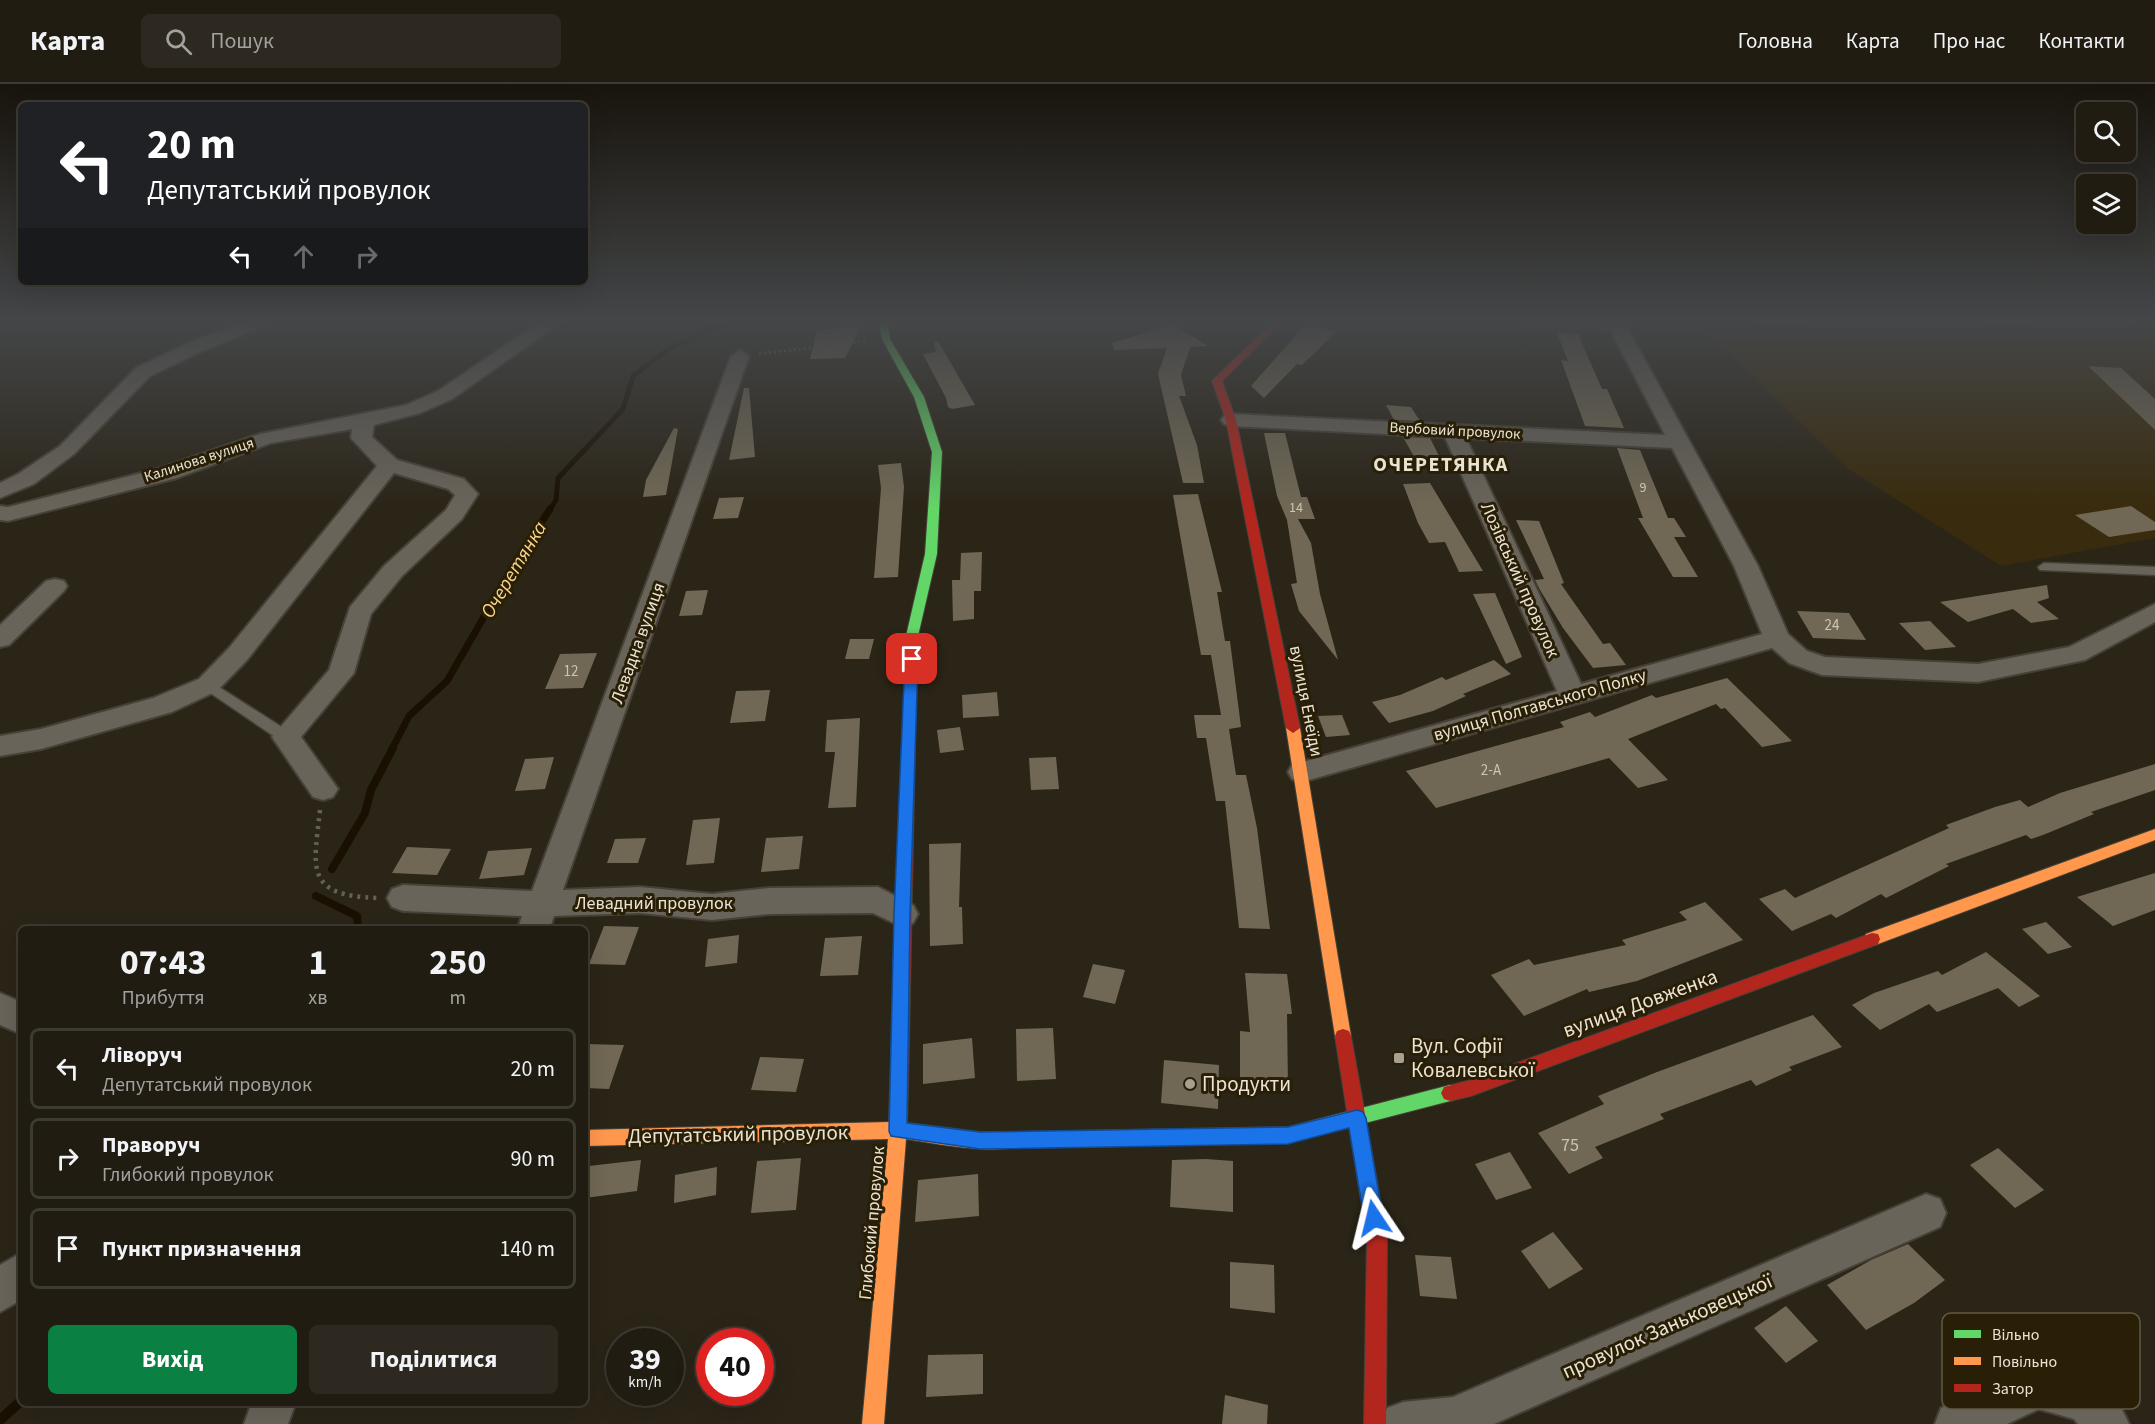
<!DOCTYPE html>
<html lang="uk">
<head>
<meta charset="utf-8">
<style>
	:root { --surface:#201c12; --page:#2d2920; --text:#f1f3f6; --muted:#a2a19f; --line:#3d3a32; --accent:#0b8043 }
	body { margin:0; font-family:"Source Sans 3",sans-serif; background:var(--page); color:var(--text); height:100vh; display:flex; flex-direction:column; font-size:22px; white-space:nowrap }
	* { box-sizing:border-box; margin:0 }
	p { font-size:20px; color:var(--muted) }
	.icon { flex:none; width:33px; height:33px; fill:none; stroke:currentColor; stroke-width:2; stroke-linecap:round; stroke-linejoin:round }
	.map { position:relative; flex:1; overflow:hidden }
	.details { position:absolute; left:18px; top:842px; width:570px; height:480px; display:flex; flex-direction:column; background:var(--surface); border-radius:9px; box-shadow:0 6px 24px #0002,0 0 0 2px var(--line) }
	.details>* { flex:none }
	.guide { position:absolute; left:18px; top:18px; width:570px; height:183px; border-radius:9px; box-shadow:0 6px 24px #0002,0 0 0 2px var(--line); background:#202124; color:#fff; overflow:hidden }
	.controls { position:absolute; left:2076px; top:18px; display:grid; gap:12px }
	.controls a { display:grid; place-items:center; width:60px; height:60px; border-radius:9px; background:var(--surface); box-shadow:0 6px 24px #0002,0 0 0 2px var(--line); font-size:30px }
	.speed { position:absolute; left:606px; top:1244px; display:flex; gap:12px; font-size:30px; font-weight:700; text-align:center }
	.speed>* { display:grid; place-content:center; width:78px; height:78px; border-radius:50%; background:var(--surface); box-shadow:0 6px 24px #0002,0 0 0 2px var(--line); line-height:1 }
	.speed small { font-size:15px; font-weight:400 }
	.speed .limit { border:9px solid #d22; background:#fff; color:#111 }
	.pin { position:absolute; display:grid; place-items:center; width:51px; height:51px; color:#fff; margin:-26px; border-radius:12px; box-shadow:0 3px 9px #0006 }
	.me { position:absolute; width:66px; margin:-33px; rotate:350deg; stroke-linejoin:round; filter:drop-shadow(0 0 4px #0008) }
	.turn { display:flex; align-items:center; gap:21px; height:126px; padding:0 30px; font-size:27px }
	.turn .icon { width:78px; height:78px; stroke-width:2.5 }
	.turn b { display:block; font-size:42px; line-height:51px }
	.lanes { display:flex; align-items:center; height:57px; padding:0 30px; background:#0003; justify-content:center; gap:30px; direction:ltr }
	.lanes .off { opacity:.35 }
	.eta { display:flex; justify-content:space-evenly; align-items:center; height:102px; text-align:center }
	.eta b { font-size:36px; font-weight:700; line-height:42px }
	.action { display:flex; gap:12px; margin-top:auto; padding:12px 30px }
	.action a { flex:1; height:69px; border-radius:9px; background:var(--accent); color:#fff; font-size:24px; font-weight:700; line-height:69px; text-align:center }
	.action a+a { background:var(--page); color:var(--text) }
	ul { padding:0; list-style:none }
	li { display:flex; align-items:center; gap:18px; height:81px; margin:0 12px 9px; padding:0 18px; border:3px solid var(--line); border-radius:9px }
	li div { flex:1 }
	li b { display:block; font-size:22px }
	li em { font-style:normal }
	header { display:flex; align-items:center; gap:36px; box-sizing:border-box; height:84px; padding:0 30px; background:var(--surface); border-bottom:2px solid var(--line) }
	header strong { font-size:28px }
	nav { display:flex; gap:33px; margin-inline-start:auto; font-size:21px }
	.search { width:420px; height:54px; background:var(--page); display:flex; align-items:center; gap:15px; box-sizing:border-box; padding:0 21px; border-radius:9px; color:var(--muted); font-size:22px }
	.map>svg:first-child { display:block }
	.built { fill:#392c0e }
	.green { fill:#554210 }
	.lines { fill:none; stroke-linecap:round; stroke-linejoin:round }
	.stream-far3 { stroke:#191002; stroke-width:5 }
	.stream-far2 { stroke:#191002; stroke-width:7 }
	.stream-far1 { stroke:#191002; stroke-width:8 }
	.stream { stroke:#191002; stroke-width:10 }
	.building { fill:#706854 }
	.lane-casing { stroke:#464137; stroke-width:3 }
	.street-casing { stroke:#464137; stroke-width:4 }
	.fast-casing { stroke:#464137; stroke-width:2 }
	.slow-casing { stroke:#464137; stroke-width:2 }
	.jam-casing { stroke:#464137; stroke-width:2 }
	.path-far1 { stroke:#656057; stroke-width:3; stroke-dasharray:2 3; stroke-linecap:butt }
	.path { stroke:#656057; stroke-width:4.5; stroke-dasharray:3 5; stroke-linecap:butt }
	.lane { fill:#69645a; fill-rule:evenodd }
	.street { fill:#69645a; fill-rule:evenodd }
	.fast { fill:#63d668; fill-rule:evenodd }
	.slow { fill:#ff974d; fill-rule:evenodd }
	.jam { fill:#b3261e; fill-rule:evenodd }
	.route { fill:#1a73e8; stroke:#114b97; stroke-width:1.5 }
	.poi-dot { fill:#a7a092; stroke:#291f06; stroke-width:2 }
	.labels { text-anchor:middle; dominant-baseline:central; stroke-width:6; stroke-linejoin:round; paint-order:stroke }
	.far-number-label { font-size:14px; fill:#ccc4b4 }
	.far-street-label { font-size:15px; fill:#eae3d4; stroke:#291f06 }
	.number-label { font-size:15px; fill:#ccc4b4 }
	.street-label { font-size:18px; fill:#eae3d4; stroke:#291f06 }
	.near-number-label { font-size:18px; fill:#ccc4b4 }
	.far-district-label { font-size:20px; font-weight:bold; letter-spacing:1.5px; fill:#eae3d4; stroke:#291f06 }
	.water-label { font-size:20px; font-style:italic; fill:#f9d589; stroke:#291f06 }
	.near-street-label { font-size:21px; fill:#eae3d4; stroke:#291f06 }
	.near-poi-label { font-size:21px; fill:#eae3d4; stroke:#291f06; text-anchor:start }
	.key { fill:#291f06; stroke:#635a44; stroke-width:1.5 }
	.key-label { font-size:16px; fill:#eae3d4 }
</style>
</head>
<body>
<header>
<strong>Карта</strong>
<div class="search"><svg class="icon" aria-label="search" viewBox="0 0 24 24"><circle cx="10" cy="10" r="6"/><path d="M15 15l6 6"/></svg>Пошук</div>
<nav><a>Головна</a><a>Карта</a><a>Про нас</a><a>Контакти</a></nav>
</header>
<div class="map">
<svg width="2155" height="1340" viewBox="0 0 2155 1340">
	<rect width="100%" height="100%" fill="#2b2518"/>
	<path class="built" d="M2155 244V454L2001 482 1847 384 1705 246 2092 249Z"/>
	<path class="green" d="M1724 236H2135L2138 239C2100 250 2060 241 2020 241 1922 241 1822 246 1724 236Z"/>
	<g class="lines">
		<path class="stream-far3" d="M549 427 556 416 558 394 623 325 633 292 667 266 726 238 737 236"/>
		<path class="stream-far2" d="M392 665 409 632 447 597 515 479 550 425"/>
		<path class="stream-far1" d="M332 785 365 729 371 706 393 664
			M316 812 357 832 358 844"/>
		<path class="stream" d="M0 1336 21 1317"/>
	</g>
	<path class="building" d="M1173 240 1208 262 1190 263 1181 291 1186 312H1179L1197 361 1204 399H1183L1158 290 1167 264 1114 266 1112 259Z
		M1305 241 1337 247 1302 281 1297 280 1264 314 1251 302Z
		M861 242 845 274 810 275 817 246Z
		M1557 249 1578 250 1602 305H1607L1624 344 1585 342 1561 276 1568 277Z
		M938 257 975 321 952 325 948 323 946 314 923 270 936 268 934 259Z
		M2088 282 2121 284 2155 315V346Z
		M744 304H749L755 373 729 376Z
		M1386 321 1411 323 1420 337 1394 336Z
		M674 344 678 345 666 411 643 413 646 396Z
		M1264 349H1285L1301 413H1307L1315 435H1298L1311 459 1320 510 1338 576 1299 527 1291 500 1297 499 1287 436 1277 412Z
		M1403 353 1430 354 1440 374 1421 385Z
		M1617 364 1640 366 1668 434H1674L1686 453H1674L1698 493H1673L1638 434H1643Z
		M901 379 904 403 898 493 874 494 881 404 878 381Z
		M1430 399 1445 424 1483 487 1459 488 1445 458 1429 459 1418 439 1403 400Z
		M1198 410 1222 508H1217L1225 557H1230L1241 643 1229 645 1236 691H1246L1257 744 1270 845 1239 844 1225 717H1216L1206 654H1197L1194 631H1221L1211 571H1201L1173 411Z
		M744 413 738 434 713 435 719 414Z
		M2131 422 2155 438V446L2109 453 2075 431Z
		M1516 436 1539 437 1564 499 1561 500 1603 560 1610 559 1626 581 1593 584 1563 544 1540 506 1535 496 1544 495Z
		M982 468 981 507H974V535L953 537 952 496H960L961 469Z
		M2047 501 2049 514 2037 518 2059 535 2031 539 2013 525 1968 538 1940 518Z
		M708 506 702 531 679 532 686 507Z
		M1495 509 1522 573 1506 580 1473 510Z
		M1797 527 1849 529 1866 556 1813 554Z
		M1930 537 1956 563 1925 566 1899 539Z
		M850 555H874L869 575H845Z
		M597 569 583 604 545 605 560 570Z
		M1494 576 1511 590 1463 610 1466 612 1433 627 1389 639 1372 618 1400 611 1442 593 1446 596Z
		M1727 594 1792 657 1762 663 1725 624 1721 625 1716 620 1628 655 1668 696 1638 704 1609 674 1436 724 1406 687 1564 643 1560 638 1590 628 1595 633 1652 611 1656 614Z
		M770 606 765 637 730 639 736 607Z
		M997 608 999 632 963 634 962 611Z
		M1342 631 1350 651 1326 653 1318 632Z
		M860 634 856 723 828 724 835 668H825L827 636Z
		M960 643 964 666 940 669 937 646Z
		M554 673 545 705 515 707 525 675Z
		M1056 673 1059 705 1031 706 1029 674Z
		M2155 680V706L2091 728 2094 730 2043 751 2031 755 2026 751 1946 780 1949 782 1886 814 1881 810 1836 834 1831 830 1792 847 1759 815 1785 805 1795 814 1949 744 1946 741 1995 723 2020 716 2028 723 2060 709Z
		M720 734 714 779 686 781 693 736Z
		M803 752 799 785 761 788 766 754Z
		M646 754 638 779H607L615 755Z
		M961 759 959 823H962L963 860 930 862 929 760Z
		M407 763 451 765 437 791 392 789Z
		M532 764 524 791 479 795 488 767Z
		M2155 789V826L2113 842 2077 813Z
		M1705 818 1743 856 1637 897 1589 908 1587 905 1524 932 1491 891 1529 875 1534 881 1626 861 1622 856 1687 836 1679 828Z
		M2046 838 2072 863 2048 870 2022 845Z
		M604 842 639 843 625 881 589 880Z
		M739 851 737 879 705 883 708 855Z
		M862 852 858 891 820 892 825 854Z
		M1986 868 2040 912 2019 923 1998 904 1937 928 1929 920 1880 946 1852 921 1874 909 1938 887 1942 891Z
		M1093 880 1125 886 1115 920 1083 913Z
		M1245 889 1287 890 1292 930H1287L1288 1002 1240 997V947L1250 948Z
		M1813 931 1842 963 1789 983 1792 986 1756 1002 1751 996 1660 1030 1664 1035 1595 1063 1603 1074 1569 1090 1538 1049 1604 1020 1598 1012 1657 988Z
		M1053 944 1056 995 1017 997 1016 945Z
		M972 954 975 994 923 1000V960Z
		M585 960 624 961 609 1005 585 1004Z
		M760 973 804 975 796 1008 751 1006Z
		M1164 976 1219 981 1218 1025 1161 1019Z
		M1998 1064 2044 1106 2015 1124 1970 1081Z
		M1510 1068 1532 1104 1496 1116 1475 1080Z
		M801 1074 796 1126 751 1129 757 1077Z
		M1206 1075 1233 1077V1128L1170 1123 1172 1076Z
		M641 1076 637 1107 585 1114 589 1082Z
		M717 1083 716 1111 674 1119 675 1091Z
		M978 1090 979 1132 915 1138 918 1096Z
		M1553 1148 1583 1185 1549 1205 1521 1167Z
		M1908 1160 1945 1196 1914 1219 1866 1246 1827 1201 1871 1176Z
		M1415 1171 1451 1173 1457 1215 1420 1212Z
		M1230 1178 1274 1181 1275 1229 1230 1224Z
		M1786 1222 1818 1257 1786 1279 1754 1244Z
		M983 1270V1310L926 1313 928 1271Z
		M1225 1311 1268 1321 1267 1340H1222Z"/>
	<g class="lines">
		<g class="lane-casing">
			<path id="lane" d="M2044 479 2155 483V491L2040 486 2038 483Z
				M208 596 291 649 293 653 291 657H281L203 604 201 601Z"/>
		</g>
		<g class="street-casing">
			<path id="street" d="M248 236H273L270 240 200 268 150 292 74 370 34 400 0 414V399L18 390 60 362 136 284 186 260Z
				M543 236H564L452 315 420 329 374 341 372 353 397 376 464 395 478 410 462 435 402 492 371 530 354 589 301 653 338 705 333 713 323 716 313 713 272 653 329 586 350 523 384 482 446 426 455 411 448 405 394 389 247 576 217 607 172 628 41 665 0 672V652L41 645 153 614 199 595 229 564 377 382 351 354 352 345 271 359 177 394 8 437 0 436V422L8 423 161 384 260 350 406 321 438 307Z
				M1517 236H1623L1758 482 1788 550 1807 567 1825 573 1978 580 2069 563 2155 520V538L2085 576 1978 598 1822 591 1789 579 1772 564 1302 698 1292 695 1288 688 1292 681 1557 607 1445 353 1231 342 1224 340 1221 336 1224 332 1231 330 1665 351 1610 245 1526 241ZM1466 354 1672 364 1734 482 1762 550 1581 600Z
				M740 266 749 272 563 806 640 803 712 810 770 804 878 803 913 821 918 830 913 839 902 843 873 829 770 830 712 836 640 829 554 832 550 844H518L522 832 403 827 392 823 387 814 392 805 403 801 532 807 731 272Z
				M55 495 64 497 67 502 64 507 9 561 0 563V541L46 497Z
				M0 909 21 918V950L0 941Z
				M1926 1110 1940 1115 1946 1129 1940 1143 1494 1340H1381L1387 1324 1403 1318 1453 1313Z
				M21 1169V1216L0 1228V1181Z
				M2038 1281C2081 1293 2110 1294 2129 1340H2078L2074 1335 2039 1325 2007 1340H1935L1941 1324Z
				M252 1318H296L288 1340H244Z"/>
		</g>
		<g class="fast-casing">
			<path id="fast" d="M879 236H887L890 255 924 313 942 368 937 470 918 552 916 607 910 611 904 607 906 552 925 470 932 368 914 313 882 255Z
				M1450 1001 1456 1003 1459 1009 1456 1015 1450 1017 1288 1059 1010 1064 1004 1062 1001 1056 1004 1050 1010 1048 1288 1043Z"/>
		</g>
		<g class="slow-casing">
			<path id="slow" d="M1293 639 1300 644 1351 952 1349 957 1343 959 1337 957 1335 952 1286 644Z
				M2155 745V756L1878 860 1872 861 1866 860 1864 855 1866 850Z
				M899 999 905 1001 908 1007 907 1039 980 1048H1010L1016 1050 1019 1056 1016 1062C992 1071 933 1059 906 1055L884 1340H862L888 1055 585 1062V1046L889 1038 890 1007 893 1001Z"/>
		</g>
		<g class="jam-casing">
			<path id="jam" d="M1275 236H1284L1222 297 1236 336 1300 644 1293 649 1286 644 1226 336 1212 297Z
				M910 603 916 607 908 1007 905 1013 899 1015 893 1013 890 1007 904 607Z
				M1872 849 1878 850 1880 855 1878 860 1471 1012 1450 1017 1444 1015 1441 1009 1444 1003 1471 996Z
				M1343 945 1349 947 1351 952 1387 1154 1386 1340H1364L1367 1154 1335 952 1337 947Z"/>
		</g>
		<path class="path-far1" d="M759 270 865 257"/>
		<path class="path" d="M320 726C314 783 303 812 378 814"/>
		<use href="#lane" class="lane"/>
		<use href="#street" class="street"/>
		<use href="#fast" class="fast"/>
		<use href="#slow" class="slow"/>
		<use href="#jam" class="jam"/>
	</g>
	<linearGradient id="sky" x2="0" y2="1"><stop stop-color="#18140d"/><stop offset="0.56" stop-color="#444648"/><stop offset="1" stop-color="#444648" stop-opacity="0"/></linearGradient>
	<rect width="2155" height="423" fill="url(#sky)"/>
	<path class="route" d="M912 571 918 575 910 830 907 1039 980 1048 1288 1043 1357 1026 1363 1028 1366 1034 1383 1134 1381 1141 1374 1144 1367 1141 1364 1134 1349 1044 1288 1060 980 1065 891 1052 889 1047 894 830 905 575Z"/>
	<g class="poi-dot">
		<rect x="1393" y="968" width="12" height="12" rx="3"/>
		<circle cx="1190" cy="1000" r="6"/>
	</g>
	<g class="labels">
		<g class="far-number-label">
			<text x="1643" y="404">9</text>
			<text x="1296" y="424">14</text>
		</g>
		<g class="far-street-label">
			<text transform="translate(1455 347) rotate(3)">Вербовий провулок</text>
			<text transform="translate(199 376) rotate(-18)">Калинова вулиця</text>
		</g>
		<g class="number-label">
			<text x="1832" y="541">24</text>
			<text x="571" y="587">12</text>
			<text x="1491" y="686">2-А</text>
		</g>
		<g class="street-label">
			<text transform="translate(1520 496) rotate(66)">Лозівський провулок</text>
			<text transform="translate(638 559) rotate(-70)">Левадна вулиця</text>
			<text transform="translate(1306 617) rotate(79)">вулиця Енеїди</text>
			<text transform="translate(1540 621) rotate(-16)">вулиця Полтавського Полку</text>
			<text x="654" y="819">Левадний провулок</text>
			<text transform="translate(872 1139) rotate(-85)">Глибокий провулок</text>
		</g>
		<g class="near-number-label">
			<text x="1570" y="1061">75</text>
		</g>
		<g class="far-district-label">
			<text x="1441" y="381">ОЧЕРЕТЯНКА</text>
		</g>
		<g class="water-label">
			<text transform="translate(514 486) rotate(-59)">Очеретянка</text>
		</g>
		<g class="near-street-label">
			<text transform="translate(1640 919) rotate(-20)">вулиця Довженка</text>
			<text transform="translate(738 1050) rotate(-1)">Депутатський провулок</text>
			<text transform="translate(1667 1242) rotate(-24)">провулок Заньковецької</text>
		</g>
		<g class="near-poi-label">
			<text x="1411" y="962">Вул. Софії<tspan x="1411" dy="24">Ковалевської</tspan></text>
			<text x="1202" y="1000">Продукти</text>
		</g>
	</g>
	<rect x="1942" y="1229" width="198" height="96" rx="9" class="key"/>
	<rect x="1954" y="1246" width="27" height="8" fill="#63d668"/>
	<rect x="1954" y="1273" width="27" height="8" fill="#ff974d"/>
	<rect x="1954" y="1300" width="27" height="8" fill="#b3261e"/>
	<g class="key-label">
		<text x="1992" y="1256">Вільно</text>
		<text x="1992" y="1283">Повільно</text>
		<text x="1992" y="1310">Затор</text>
	</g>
</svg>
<div class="controls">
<a><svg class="icon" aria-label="search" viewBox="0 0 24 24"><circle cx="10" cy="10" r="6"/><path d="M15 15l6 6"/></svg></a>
<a><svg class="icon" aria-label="layers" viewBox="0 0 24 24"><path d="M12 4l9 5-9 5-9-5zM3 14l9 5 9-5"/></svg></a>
</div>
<div class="speed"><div>39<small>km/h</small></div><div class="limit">40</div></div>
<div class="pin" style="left:912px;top:575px;background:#d93025"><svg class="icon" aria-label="arrive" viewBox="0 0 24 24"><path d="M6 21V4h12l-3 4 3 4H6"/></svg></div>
<svg class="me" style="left:1374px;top:1134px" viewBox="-20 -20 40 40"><path d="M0-17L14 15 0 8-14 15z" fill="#1a73e8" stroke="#fff" stroke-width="4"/></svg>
<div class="guide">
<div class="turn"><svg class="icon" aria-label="left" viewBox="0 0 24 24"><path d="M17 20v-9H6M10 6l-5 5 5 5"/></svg><div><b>20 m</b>Депутатський провулок</div></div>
<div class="lanes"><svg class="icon" aria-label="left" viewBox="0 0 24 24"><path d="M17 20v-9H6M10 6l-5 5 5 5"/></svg><svg class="icon off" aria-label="ahead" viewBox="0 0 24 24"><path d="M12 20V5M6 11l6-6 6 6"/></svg><svg class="icon off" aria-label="right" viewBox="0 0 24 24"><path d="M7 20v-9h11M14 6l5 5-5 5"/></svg></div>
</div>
<section class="details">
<div class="eta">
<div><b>07:43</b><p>Прибуття</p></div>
<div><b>1</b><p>хв</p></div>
<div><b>250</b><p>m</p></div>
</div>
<ul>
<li><svg class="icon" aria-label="left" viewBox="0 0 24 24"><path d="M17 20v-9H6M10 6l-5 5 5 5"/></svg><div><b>Ліворуч</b><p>Депутатський провулок</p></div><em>20 m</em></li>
<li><svg class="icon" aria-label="right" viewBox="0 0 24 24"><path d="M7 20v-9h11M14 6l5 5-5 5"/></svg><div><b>Праворуч</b><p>Глибокий провулок</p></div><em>90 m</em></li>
<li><svg class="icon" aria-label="arrive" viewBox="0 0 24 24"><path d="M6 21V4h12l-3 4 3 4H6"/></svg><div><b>Пункт призначення</b></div><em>140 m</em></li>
</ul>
<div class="action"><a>Вихід</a><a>Поділитися</a></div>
</section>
</div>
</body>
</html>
